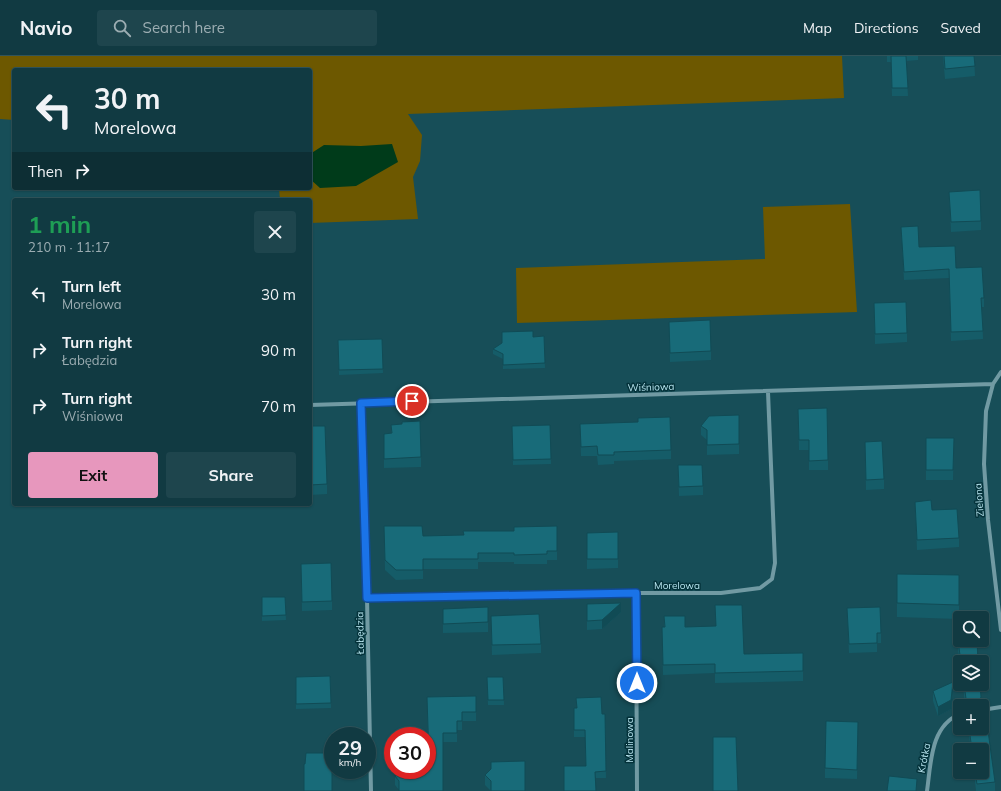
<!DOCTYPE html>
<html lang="en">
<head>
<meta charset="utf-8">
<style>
	:root { --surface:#113a42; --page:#1e454d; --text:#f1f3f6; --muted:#9cadb2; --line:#30545b; --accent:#e797bd }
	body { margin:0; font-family:Mulish,sans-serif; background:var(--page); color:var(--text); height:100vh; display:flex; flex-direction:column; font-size:15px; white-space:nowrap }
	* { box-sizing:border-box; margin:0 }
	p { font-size:13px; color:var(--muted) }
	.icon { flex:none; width:22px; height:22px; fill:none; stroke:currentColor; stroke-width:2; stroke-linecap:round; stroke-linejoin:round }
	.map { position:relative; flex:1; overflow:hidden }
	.panel { position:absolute; left:12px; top:142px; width:300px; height:308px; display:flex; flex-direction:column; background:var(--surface); border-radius:4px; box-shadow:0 1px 3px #0004,0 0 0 1px var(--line) }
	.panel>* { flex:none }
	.banner { position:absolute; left:12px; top:12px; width:300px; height:122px; border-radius:4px; box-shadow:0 1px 3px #0004,0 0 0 1px var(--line); background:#113a42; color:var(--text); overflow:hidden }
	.tools { position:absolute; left:953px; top:555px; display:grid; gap:8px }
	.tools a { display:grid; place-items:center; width:36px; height:36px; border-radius:4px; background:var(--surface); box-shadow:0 1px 3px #0004,0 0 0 1px var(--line); font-size:20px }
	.speed { position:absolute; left:324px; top:671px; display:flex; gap:8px; font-size:20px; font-weight:700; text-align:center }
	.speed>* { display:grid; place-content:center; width:52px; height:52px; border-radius:50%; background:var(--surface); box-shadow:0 1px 3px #0004,0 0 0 1px var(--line); line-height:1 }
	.speed small { font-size:10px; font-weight:400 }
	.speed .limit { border:6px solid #d22; background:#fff; color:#111 }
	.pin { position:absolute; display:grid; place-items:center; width:34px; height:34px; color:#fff; margin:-17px; border:2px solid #fff; border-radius:50%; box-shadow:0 1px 4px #0007 }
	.me { position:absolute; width:44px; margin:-22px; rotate:0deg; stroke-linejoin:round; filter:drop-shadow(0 0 3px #0008) }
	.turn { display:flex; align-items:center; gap:14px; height:84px; padding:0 16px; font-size:18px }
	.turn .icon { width:52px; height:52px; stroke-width:2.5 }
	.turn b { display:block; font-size:28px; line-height:34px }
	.then { display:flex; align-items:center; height:38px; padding:0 16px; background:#0003; gap:8px; font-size:15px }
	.round { display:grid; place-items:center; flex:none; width:42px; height:42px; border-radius:4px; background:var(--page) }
	.summary { display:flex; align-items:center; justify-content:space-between; height:68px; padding:0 16px }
	h1 { font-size:24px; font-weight:700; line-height:30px; color:#1e9e55 }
	.button { display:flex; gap:8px; margin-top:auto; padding:8px 16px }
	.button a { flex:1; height:46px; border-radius:4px; background:var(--accent); color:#111; font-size:16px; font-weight:700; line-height:46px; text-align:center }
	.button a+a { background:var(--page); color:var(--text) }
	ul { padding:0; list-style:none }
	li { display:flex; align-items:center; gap:12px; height:56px; padding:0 16px }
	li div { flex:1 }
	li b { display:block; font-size:15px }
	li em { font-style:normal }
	header { display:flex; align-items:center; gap:24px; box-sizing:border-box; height:56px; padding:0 20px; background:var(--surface); border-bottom:1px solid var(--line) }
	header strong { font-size:19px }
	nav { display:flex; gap:22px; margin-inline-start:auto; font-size:14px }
	.search { width:280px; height:36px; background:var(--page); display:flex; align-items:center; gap:10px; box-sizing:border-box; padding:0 14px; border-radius:4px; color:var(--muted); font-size:15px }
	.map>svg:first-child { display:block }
	.green { fill:#6d5800 }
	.water { fill:#003b1a }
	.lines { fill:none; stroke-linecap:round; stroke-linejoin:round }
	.street { stroke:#719aa3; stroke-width:4 }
	.wall { fill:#155c68 }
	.shaded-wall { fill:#114b55 }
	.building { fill:#186b79; stroke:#114b55 }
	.route-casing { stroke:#114b97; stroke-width:10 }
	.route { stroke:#1a73e8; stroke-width:7 }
	.labels { text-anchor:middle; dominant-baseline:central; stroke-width:3; stroke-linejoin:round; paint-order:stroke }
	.street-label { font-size:10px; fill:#b7e4ee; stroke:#04323a }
</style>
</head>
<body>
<header>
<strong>Navio</strong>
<div class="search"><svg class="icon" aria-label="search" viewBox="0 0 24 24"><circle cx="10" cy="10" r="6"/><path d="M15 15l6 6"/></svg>Search here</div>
<nav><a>Map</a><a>Directions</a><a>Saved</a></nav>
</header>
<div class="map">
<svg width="1001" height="735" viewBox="0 0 1001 735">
	<rect width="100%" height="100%" fill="#174e58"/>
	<path class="green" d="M0 0H842L844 42 408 58 422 79 420 105 413 121 418 163 310 167V144H280L279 132H310V14H14V64L0 63Z
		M850 148 857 256 517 267 516 212 765 203 763 151Z"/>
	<path class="water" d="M392 88 398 106 356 130 320 132 310 123V98L324 89 361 90Z"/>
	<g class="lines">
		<path class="street" d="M1001 316 993 328 986 355 984 408 988 464 1001 574
			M361 347 367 542 371 735
			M310 349 993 328
			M636 537 637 735
			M367 542 636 537H721L760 532 772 523 775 507 768 336
			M982 654 1001 651
			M927 735C931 708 930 670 960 658"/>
	</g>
	<path class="wall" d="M887 0H918V4L906 5 908 40H892L891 6H887Z
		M943 0H974L975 20 945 23Z
		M949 136 981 165V174L951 176Z
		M901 171 919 191 956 212 984 242V251H982L983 283 951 285 949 222 904 224Z
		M874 247 907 277V286L875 288Z
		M669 266 711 295V304L670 306Z
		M544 280 545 312 503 313V303L493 298V293L533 281Z
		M382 283 383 317 339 319 338 284Z
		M798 353 828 404V414H809V394H799Z
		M739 359V398L707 399V384L701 379V370Z
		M402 368 421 401V411L384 412V378L391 377V369Z
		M580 368 671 394V403L614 405V408L598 409 597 400H581Z
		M550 369 551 408 513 409 512 370Z
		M310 370 327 428V438L310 439Z
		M926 382H954L953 424H926Z
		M865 386 884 423V433L866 434Z
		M678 409 703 430V439L679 440Z
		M915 446 932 454 959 482V491L917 494Z
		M384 470 423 480 463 479 514 475 557 470V504H547V508H514V506H478V513H423V523L396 524 385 514Z
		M618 476V512L587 513V477Z
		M301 508 332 545V554L302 555Z
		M897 518 959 519V563L897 561Z
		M262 541H285L286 564 262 565Z
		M587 548 621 556 602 573 587 574Z
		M488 551V576L443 577V553Z
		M847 552 881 577V587H877V596L849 597Z
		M491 560 541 588V597L492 599Z
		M664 560 744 598 803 597V625L715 627V617L663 619 662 571H664Z
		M958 585 978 606H960V607L958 594Z
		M330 620 331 652 296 653V621Z
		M487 621H503L504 649H488Z
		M963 628H980L981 650H965Z
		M933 635H953L951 653 938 660 933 645Z
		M476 640V665H462V674H457V686H443V735L399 734 395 729V720L428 703 427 641Z
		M574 652 602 658H605L606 722H596L586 710 585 681H574Z
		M968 672H982L995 726V735H976L974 716H982V694H971Z
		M858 676 857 723 825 722V712Z
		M485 719 525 735H491L485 729Z"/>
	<path class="shaded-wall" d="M621 547V556L602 573V564Z
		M953 626V635L951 653 938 660V651Z"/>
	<path class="building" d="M891 0H906L908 32H892Z
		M944 0H974L975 10 945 13Z
		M980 134 981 165 951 166 949 136Z
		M918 170 919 191 955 190 956 212 982 211 984 242H981L983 275 951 276 949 213 904 216 901 171Z
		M906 246 907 277 875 278 874 247Z
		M710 264 711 295 670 297 669 266Z
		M533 275V281L544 280 545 307 503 309V298L493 293 502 287V276Z
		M382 283 383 313 339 314 338 284Z
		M827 352 828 404 809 405V384H799L798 353Z
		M739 359V388L707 389V374L701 370 709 360Z
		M670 361 671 394 614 396V399H598L597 390 581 391 580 368 638 366V362Z
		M420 365 421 401 384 403V378L392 377 391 369 402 368V366Z
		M550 369 551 403 513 404 512 370Z
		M310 370H325L327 428 310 429Z
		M926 382H954L953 414H926Z
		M882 385 884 423 866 424 865 386Z
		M678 409H702L703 430 679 431Z
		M931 444 932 454 957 453 959 482 917 484 915 446Z
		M384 470H422L423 480 464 479 463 475H514V471L557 470V495H547V498L514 499V497H478V503H423V514H396L385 504Z
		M618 476V503H587V477Z
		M331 507 332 545 302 546 301 508Z
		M897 518 959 519V549L897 547Z
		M262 541H285L286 559 262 560Z
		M621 547 602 564 587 565V548Z
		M715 549H742L744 598 803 597V615L715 617V608L663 609 662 571H665L664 560H685V571L716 570Z
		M488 551V566L443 568V553Z
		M880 551 881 577H877V587L849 588 847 552Z
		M539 558 541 588 492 589 491 560Z
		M966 584H977L978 606H961L958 585Z
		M330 620 331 647 296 648V621Z
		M487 621H503L504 644H488Z
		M953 626 951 644 938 651 933 635Z
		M964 628H980L981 641 979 645 981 648V650H967Z
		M476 640V656H462V665H457V677H443V735H399V725L395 720 399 715V714H427V703H429L427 641Z
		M601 641 602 658H605L606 715 595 716 596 735H564V710H586L585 674H574V652H577L576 642Z
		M986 660 995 726 977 728 975 716H982V694H972L969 672H982V661Z
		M826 665 858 666 857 714 825 712Z
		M713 681H736L738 735H713Z
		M306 697H330V707H332V735H304V708H305Z
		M525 705V735H491V725L485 719 491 713V706Z
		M889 720 917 723 916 735H887Z"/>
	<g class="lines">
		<g class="route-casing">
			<path id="route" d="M412 345 361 347 367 542 636 537 637 627"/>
		</g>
		<use href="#route" class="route"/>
	</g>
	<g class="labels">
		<g class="street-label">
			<text transform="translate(651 331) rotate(-2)">Wiśniowa</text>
			<text transform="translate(979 444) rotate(-94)">Zielona</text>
			<text x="677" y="529">Morelowa</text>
			<text transform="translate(360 577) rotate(-91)">Łabędzia</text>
			<text transform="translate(629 684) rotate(-90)">Malinowa</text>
			<text transform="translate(924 702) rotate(-79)">Krótka</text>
		</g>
	</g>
</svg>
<div class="tools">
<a><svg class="icon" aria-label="search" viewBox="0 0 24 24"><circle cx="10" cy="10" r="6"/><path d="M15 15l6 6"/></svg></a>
<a><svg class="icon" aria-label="layers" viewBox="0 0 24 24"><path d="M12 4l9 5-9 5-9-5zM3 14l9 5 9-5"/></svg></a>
<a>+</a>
<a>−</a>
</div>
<div class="speed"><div>29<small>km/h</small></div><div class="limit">30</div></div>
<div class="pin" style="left:412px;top:345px;background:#d93025"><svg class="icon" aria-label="arrive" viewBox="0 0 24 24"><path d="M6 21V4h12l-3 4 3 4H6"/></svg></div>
<svg class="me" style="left:637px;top:627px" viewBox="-20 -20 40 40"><circle r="17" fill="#1a73e8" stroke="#fff" stroke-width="3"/><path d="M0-11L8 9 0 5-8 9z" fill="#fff"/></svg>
<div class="banner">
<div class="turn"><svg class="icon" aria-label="left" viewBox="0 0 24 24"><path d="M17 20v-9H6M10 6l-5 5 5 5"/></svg><div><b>30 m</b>Morelowa</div></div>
<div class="then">Then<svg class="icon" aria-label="right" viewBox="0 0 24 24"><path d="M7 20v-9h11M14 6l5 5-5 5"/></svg></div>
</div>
<section class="panel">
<div class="summary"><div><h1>1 min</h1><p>210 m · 11:17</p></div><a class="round"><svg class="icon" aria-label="close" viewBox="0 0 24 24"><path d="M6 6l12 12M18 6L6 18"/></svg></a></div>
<ul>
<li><svg class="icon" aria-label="left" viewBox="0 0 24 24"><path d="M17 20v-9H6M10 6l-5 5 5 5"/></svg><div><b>Turn left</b><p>Morelowa</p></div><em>30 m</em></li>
<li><svg class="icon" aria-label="right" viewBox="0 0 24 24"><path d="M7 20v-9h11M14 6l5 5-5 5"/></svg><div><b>Turn right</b><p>Łabędzia</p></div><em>90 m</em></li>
<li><svg class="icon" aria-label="right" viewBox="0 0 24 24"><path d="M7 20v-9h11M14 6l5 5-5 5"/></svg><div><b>Turn right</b><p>Wiśniowa</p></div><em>70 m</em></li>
</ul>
<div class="button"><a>Exit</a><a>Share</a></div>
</section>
</div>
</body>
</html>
